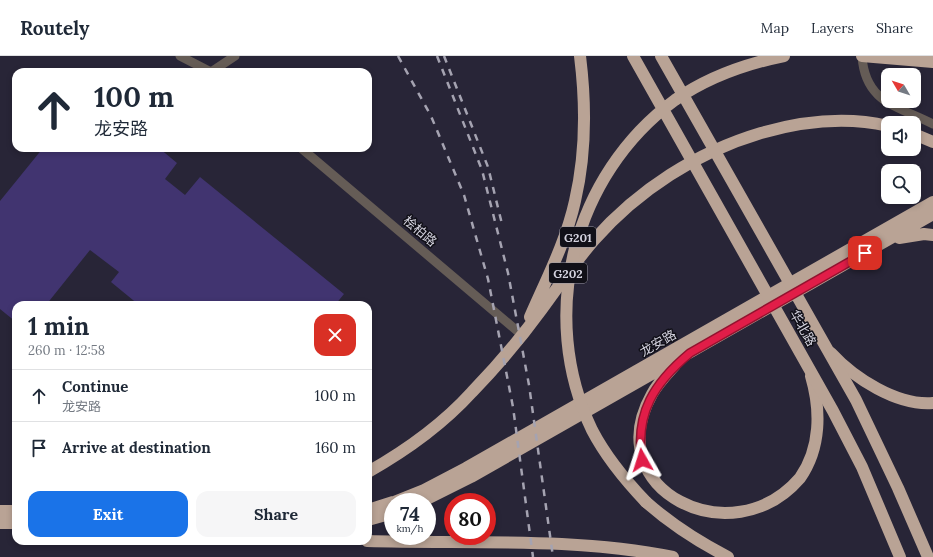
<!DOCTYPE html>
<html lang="en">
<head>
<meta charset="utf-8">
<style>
	:root { --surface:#fff; --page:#f6f6f7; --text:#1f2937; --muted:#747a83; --line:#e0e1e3; --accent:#1a73e8 }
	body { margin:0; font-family:Lora,"Noto Sans SC",serif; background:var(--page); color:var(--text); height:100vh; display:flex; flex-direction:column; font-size:15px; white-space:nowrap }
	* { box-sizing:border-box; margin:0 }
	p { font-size:13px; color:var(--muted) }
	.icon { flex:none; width:22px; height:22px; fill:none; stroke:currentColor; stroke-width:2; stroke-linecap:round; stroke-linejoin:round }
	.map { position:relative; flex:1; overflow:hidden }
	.sheet { position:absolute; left:12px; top:245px; width:360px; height:244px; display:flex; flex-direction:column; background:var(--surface); border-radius:12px; box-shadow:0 2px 6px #0003 }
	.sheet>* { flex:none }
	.hud { position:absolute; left:12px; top:12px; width:360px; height:84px; border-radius:12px; box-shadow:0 2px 6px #0003; background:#fff; color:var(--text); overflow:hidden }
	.needle { width:26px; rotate:309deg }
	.controls { position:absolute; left:881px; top:12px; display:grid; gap:8px }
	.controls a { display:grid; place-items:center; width:40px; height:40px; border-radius:8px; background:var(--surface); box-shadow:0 2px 6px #0003; font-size:20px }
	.speed { position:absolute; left:384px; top:437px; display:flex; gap:8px; font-size:20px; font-weight:700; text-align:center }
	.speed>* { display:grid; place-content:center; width:52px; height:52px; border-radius:50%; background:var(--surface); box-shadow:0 2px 6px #0003; line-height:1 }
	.speed small { font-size:10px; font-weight:400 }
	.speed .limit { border:6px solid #d22; background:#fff; color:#111 }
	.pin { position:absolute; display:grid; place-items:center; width:34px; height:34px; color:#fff; margin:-17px; border-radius:8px; box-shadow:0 2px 6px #0006 }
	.me { position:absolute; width:44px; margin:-22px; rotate:354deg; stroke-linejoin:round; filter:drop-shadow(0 0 3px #0008) }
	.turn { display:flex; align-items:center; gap:14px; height:84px; padding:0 16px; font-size:18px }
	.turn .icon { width:52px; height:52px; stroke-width:2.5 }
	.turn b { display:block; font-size:28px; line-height:34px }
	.round { display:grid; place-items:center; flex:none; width:42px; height:42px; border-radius:12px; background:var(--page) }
	.overview { display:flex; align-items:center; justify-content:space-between; height:68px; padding:0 16px }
	h1 { font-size:24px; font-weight:700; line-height:30px }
	.primary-button { display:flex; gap:8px; margin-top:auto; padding:8px 16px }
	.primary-button a { flex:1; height:46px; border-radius:12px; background:var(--accent); color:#fff; font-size:16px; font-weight:700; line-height:46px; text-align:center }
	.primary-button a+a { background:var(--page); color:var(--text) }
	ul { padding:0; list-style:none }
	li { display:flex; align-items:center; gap:12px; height:52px; padding:0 16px; border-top:1px solid var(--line) }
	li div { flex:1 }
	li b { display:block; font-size:15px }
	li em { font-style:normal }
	header { display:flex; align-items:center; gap:24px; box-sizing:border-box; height:56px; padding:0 20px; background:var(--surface); border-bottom:1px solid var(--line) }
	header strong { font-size:19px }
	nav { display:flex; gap:22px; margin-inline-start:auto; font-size:14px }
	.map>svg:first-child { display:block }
	.building { fill:#413470 }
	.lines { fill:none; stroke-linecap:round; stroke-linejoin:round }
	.minor { stroke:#655c56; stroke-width:9 }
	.highway { stroke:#b9a395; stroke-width:12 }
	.rail { stroke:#a5a3b1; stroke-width:2.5; stroke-dasharray:7 7; stroke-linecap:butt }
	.highway-bridge { stroke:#b9a395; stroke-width:12 }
	.route-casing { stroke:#92132f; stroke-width:10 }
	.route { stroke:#e11d48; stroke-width:7 }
	.labels { text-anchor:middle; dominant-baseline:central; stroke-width:3; stroke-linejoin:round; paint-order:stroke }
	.shield { fill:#111018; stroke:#9998a3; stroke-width:1 }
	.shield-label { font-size:12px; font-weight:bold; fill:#d3d2de }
	.street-label { font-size:13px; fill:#d3d2de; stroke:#111018 }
</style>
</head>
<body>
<header>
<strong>Routely</strong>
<nav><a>Map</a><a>Layers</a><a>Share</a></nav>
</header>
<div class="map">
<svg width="933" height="501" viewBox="0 0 933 501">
	<rect width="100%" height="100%" fill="#282537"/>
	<path class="building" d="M43 92H159L177 107 165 123 185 139 200 121 344 238 335 249H139L111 226 119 216 90 194 46 249H16V266L0 253V145Z"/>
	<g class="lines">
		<path class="minor" d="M180 0 211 16 235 0
			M862 0C865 47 898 50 933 68
			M301 92 522 279"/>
		<path class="highway" d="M862 0 933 6
			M914 78 933 86
			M899 182 924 178 933 179
			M530 261C546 224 566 186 575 145 586 98 586 48 580 0
			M831 297C854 322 897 350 933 347
			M675 309C667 318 658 327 652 338 598 434 732 501 800 422 821 392 821 354 811 320
			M368 416C407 394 442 369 472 336 497 310 521 282 542 253 559 230 575 206 594 184 638 134 697 96 761 77 803 65 845 60 888 70
			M394 446 424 434 466 412 933 146
			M421 446 471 421 933 158
			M646 446C672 469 697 485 728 501
			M368 454 393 446
			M0 455H16
			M368 464 393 457
			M0 467H16
			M367 485C469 488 572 481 673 501"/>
		<path class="rail" d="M398 0 431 60 464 139 488 223 513 351 533 501
			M437 0 482 114 508 217 529 329 553 501
			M444 0 488 111 502 168"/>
		<path class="highway-bridge" d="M633 0 833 355 862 411 900 501
			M661 0 856 344 898 432 928 501
			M646 446C625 424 606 401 592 374 537 259 573 119 675 44 708 21 745 8 784 0"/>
	</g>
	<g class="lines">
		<g class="route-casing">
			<path id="route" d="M642 404C635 357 654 327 690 297L865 197"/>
		</g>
		<use href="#route" class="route"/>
	</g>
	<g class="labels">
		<g class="shield">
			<rect x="560" y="171" width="36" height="20" rx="3"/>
			<rect x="549" y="207" width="38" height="20" rx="3"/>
		</g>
		<g class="shield-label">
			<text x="578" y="181">G201</text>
			<text x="568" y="217">G202</text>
		</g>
		<g class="street-label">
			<text transform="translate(420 175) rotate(40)">桧柏路</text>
			<text transform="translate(803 272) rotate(60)">华北路</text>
			<text transform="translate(658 287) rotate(-30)">龙安路</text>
		</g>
	</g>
</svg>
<div class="controls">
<a><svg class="needle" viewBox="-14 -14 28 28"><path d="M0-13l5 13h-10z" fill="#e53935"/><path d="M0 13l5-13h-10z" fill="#747a83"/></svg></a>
<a><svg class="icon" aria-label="sound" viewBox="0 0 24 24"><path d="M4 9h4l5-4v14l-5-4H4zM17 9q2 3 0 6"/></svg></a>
<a><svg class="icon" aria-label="search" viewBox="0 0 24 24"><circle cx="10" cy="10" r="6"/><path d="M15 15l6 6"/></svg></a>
</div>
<div class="speed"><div>74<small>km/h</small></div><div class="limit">80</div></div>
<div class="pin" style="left:865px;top:197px;background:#d93025"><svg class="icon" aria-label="arrive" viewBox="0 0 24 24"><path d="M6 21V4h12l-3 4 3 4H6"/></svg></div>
<svg class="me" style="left:642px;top:404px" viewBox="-20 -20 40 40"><path d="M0-17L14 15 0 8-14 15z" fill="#e11d48" stroke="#fff" stroke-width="4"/></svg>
<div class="hud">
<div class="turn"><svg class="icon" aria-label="ahead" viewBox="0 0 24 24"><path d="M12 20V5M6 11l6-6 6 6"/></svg><div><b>100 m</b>龙安路</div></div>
</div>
<section class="sheet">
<div class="overview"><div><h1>1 min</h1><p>260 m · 12:58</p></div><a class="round" style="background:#d93025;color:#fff"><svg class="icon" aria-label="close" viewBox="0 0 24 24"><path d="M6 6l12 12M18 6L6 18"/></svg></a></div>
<ul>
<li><svg class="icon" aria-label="ahead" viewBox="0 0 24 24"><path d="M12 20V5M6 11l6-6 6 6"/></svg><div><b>Continue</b><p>龙安路</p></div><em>100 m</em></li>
<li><svg class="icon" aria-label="arrive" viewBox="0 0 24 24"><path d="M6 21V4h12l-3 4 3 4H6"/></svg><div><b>Arrive at destination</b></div><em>160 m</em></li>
</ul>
<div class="primary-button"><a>Exit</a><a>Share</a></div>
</section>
</div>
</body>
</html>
